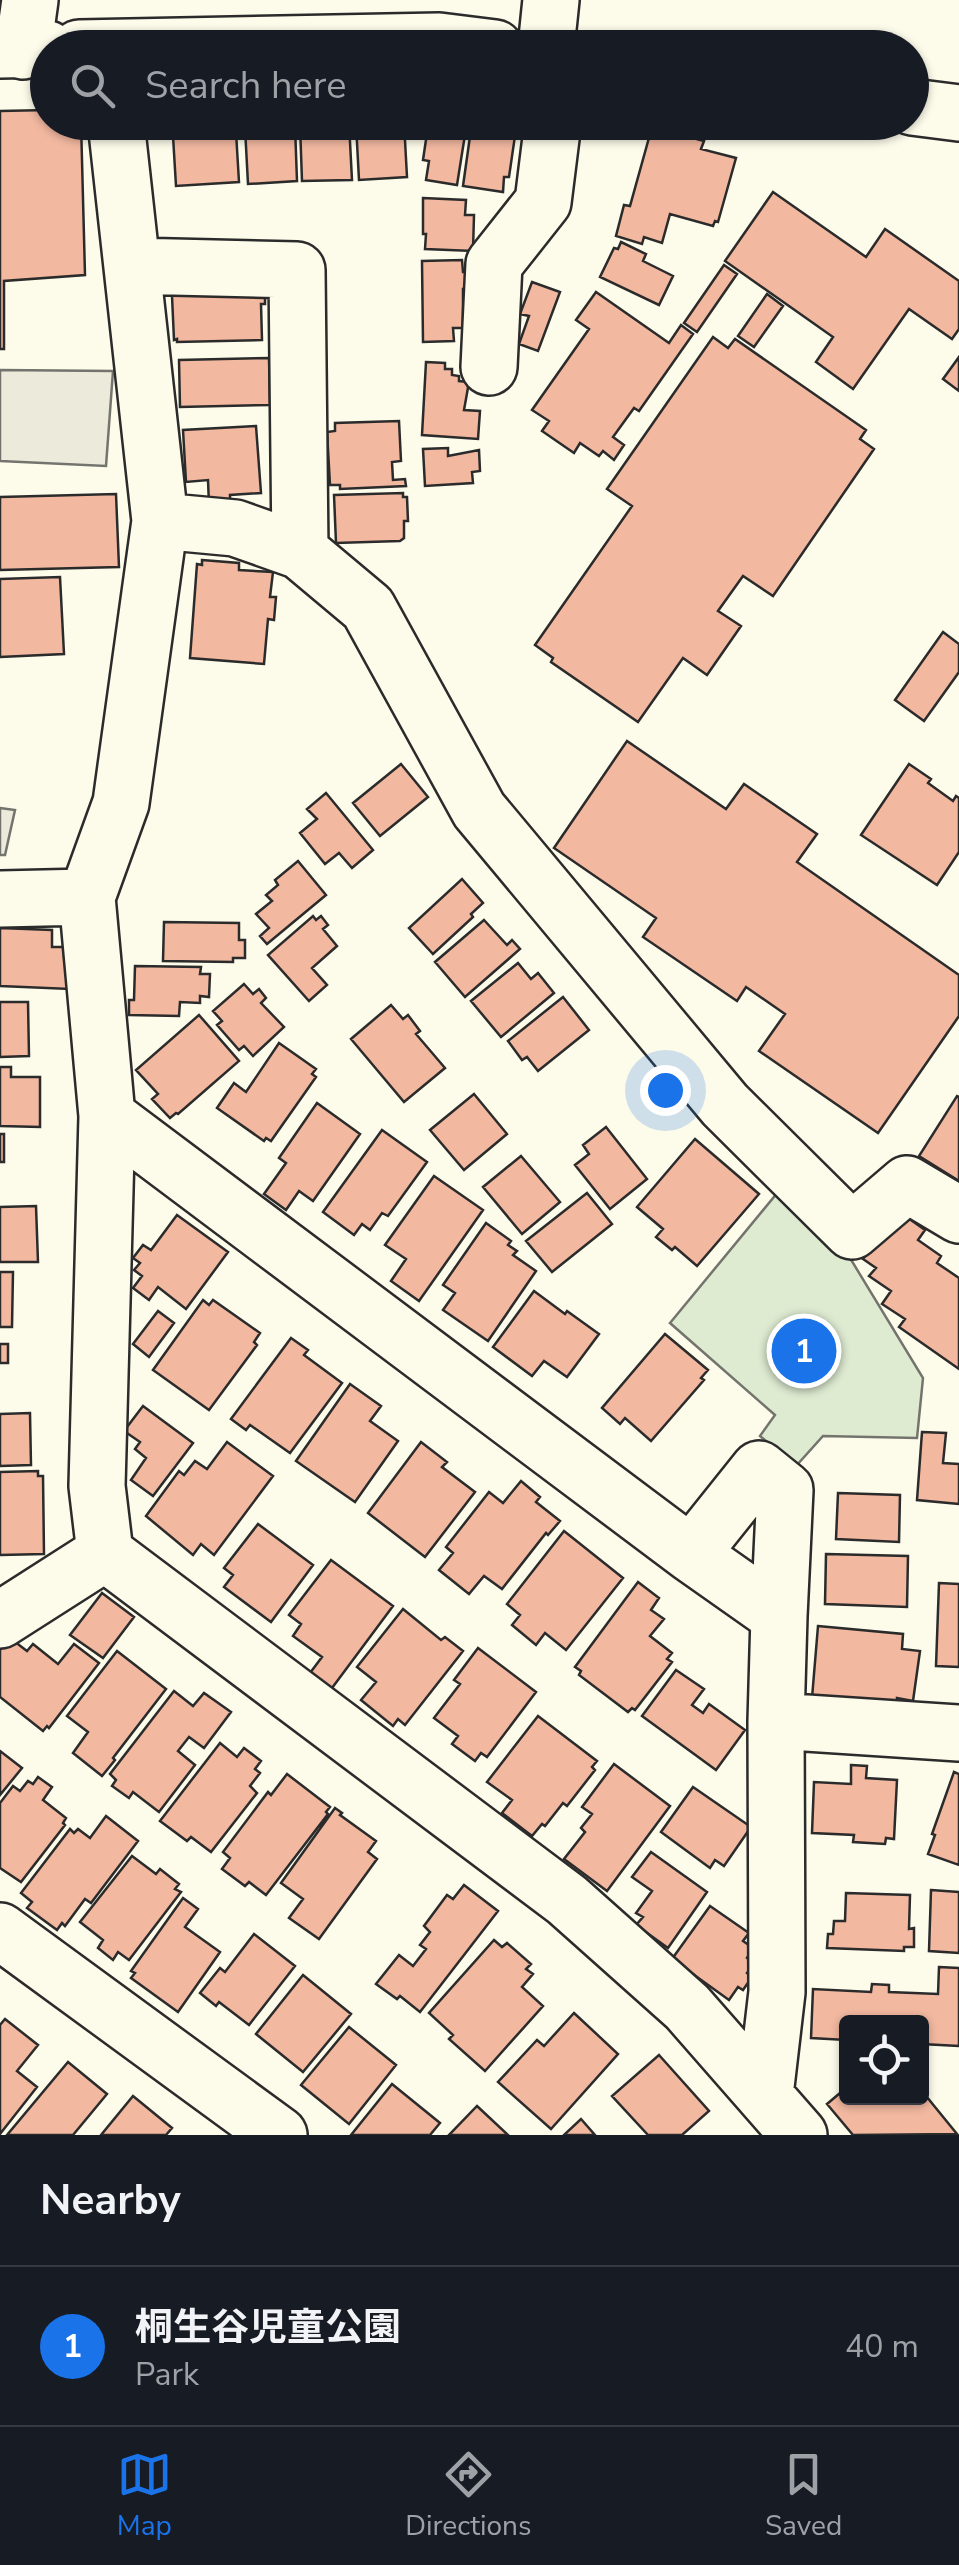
<!DOCTYPE html>
<html lang="en">
<head>
<meta charset="utf-8">
<style>
  :root { --surface:#171b24; --page:#20242c; --text:#f1f3f6; --muted:#9ea1a6; --line:#363941; --accent:#1a73e8 }
  body { margin:0; font-family:"Nunito Sans","Noto Sans JP",sans-serif; background:var(--page); color:var(--text) }
  .controls { position:absolute; right:30px; bottom:30px; display:grid; overflow:hidden; border-radius:10px; box-shadow:0 2px 8px #0004 }
  .controls button { width:90px; height:90px; display:grid; place-items:center; padding:0; border:0; border-bottom:2px solid var(--line); background:var(--surface); color:var(--text); font:50px sans-serif }
  .you { position:absolute; left:665px; top:1090px; width:35px; height:35px; margin:-25px; border:8px solid #fff; border-radius:50%; background:#1a73e8; box-shadow:0 0 0 15px #1a73e833 }
  .badge { display:grid; place-items:center; width:65px; height:65px; border-radius:50%; background:var(--accent); color:#fff; font-size:32px; font-weight:700 }
  .pin { position:absolute; translate:-50% -50%; border:5px solid #fff; box-shadow:0 2px 10px #0006 }
  .list { margin:0; padding:0; list-style:none }
  h2 { display:flex; justify-content:space-between; align-items:center; height:130px; margin:0; padding:0 40px; font-size:42px }
  h2 small { font-size:32px; font-weight:400; color:var(--muted) }
  .list li { display:grid; grid-template-columns:65px 1fr auto; gap:30px; align-items:center; box-sizing:border-box; height:160px; padding:0 40px; border-top:2px solid var(--line) }
  .list b { display:block; font-size:38px; white-space:nowrap }
  .list p { margin:0; font-size:32px; white-space:nowrap; color:var(--muted) }
  .list em { font-size:32px; font-style:normal; color:var(--muted) }
  .icon { flex:none; width:55px; height:55px; fill:none; stroke:currentColor; stroke-width:2; stroke-linecap:round; stroke-linejoin:round }
  .map { position:relative; flex:none; width:959px; height:2135px; overflow:hidden }
  .search { position:absolute; background:var(--surface); box-shadow:0 2px 8px #0004; left:30px; right:30px; top:30px; height:110px; display:flex; align-items:center; gap:25px; box-sizing:border-box; padding:0 35px; border-radius:55px; color:var(--muted); font-size:38px }
  .sheet { height:290px; background:var(--surface) }
  nav { display:flex; justify-content:space-around; align-items:center; box-sizing:border-box; height:140px; border-top:2px solid var(--line); background:var(--surface); font-size:28px; color:var(--muted) }
  nav a { display:grid; justify-items:center; gap:5px }
  nav .on { color:var(--accent) }
  .map>svg:first-child { display:block }
  .green { fill:#deebd1; stroke:#74746e; stroke-width:2.5 }
  .parking { fill:#eceadb; stroke:#74746e; stroke-width:2.5 }
  .building { fill:#f2b8a0; stroke:#2b2b2b; stroke-width:2.5 }
  .lines { fill:none; stroke-linecap:round; stroke-linejoin:round }
  .minor-casing { stroke:#2b2b2b; stroke-width:60 }
  .major-casing { stroke:#2b2b2b; stroke-width:60 }
  .minor { stroke:#fdfbea; stroke-width:55 }
  .major { stroke:#fdfbea; stroke-width:55 }
</style>
</head>
<body>
<div class="map">
<svg width="959" height="2135" viewBox="0 0 959 2135">
  <rect width="100%" height="100%" fill="#fdfbea"/>
  <!-- green -->
  <path class="green" d="M 783,1186 L 863,1242 L 850,1258 L 923,1378 L 917,1438 L 823,1436 L 796,1466 L 760,1436 L 775,1415 L 670,1323 Z"/>
  <!-- parking -->
  <path class="parking" d="M 0,370 L 113,371 L 106,466 L 0,461 Z
    M 0,808 L 15,810 L 5,855 L 0,855 Z"/>
  <!-- building -->
  <path class="building" d="M 48,110 L 48,122 L 81,122 L 85,275 L 4,281 L 4,349 L 0,349 L 0,111 Z
    M 175,122 L 237,122 L 238,129 L 175,132 Z
    M 404,122 L 407,177 L 359,180 L 356,124 Z
    M 442,122 L 467,122 L 457,185 L 426,180 L 429,161 L 423,160 L 428,126 L 441,127 Z
    M 472,122 L 517,122 L 509,177 L 504,177 L 503,192 L 463,186 Z
    M 349,123 L 352,180 L 302,181 L 300,125 Z
    M 295,126 L 297,181 L 248,184 L 245,128 Z
    M 652,127 L 704,141 L 701,149 L 736,158 L 718,222 L 715,221 L 713,226 L 670,214 L 662,243 L 644,237 L 642,244 L 616,236 L 624,205 L 630,206 Z
    M 236,132 L 239,182 L 176,186 L 173,136 Z
    M 773,192 L 866,257 L 885,229 L 959,281 L 959,329 L 952,339 L 909,309 L 853,389 L 816,362 L 833,337 L 725,261 Z
    M 423,198 L 466,200 L 465,215 L 474,215 L 473,251 L 425,249 L 426,234 L 423,234 Z
    M 621,242 L 646,254 L 643,261 L 673,276 L 659,305 L 600,277 L 614,248 L 618,249 Z
    M 462,260 L 463,272 L 468,272 L 468,289 L 463,289 L 463,328 L 453,328 L 454,341 L 423,342 L 422,261 Z
    M 724,265 L 737,274 L 697,332 L 684,323 Z
    M 532,282 L 560,292 L 538,351 L 519,344 L 529,316 L 520,314 Z
    M 178,287 L 265,292 L 265,304 L 261,304 L 262,340 L 177,342 L 177,339 L 174,340 L 172,296 L 178,295 Z
    M 596,292 L 669,343 L 681,325 L 693,334 L 639,411 L 634,408 L 613,437 L 624,445 L 614,460 L 603,451 L 599,456 L 580,443 L 574,453 L 542,431 L 549,421 L 532,410 L 589,329 L 576,320 Z
    M 767,294 L 783,306 L 754,347 L 738,336 Z
    M 713,337 L 728,348 L 735,339 L 866,430 L 860,439 L 874,449 L 773,596 L 743,576 L 718,611 L 741,626 L 707,675 L 683,658 L 638,722 L 551,662 L 553,658 L 535,645 L 632,506 L 607,489 Z
    M 959,357 L 959,391 L 943,379 Z
    M 269,358 L 270,405 L 180,407 L 179,360 Z
    M 426,362 L 445,363 L 445,369 L 452,369 L 452,375 L 459,376 L 459,381 L 469,382 L 464,410 L 480,411 L 478,439 L 422,435 Z
    M 399,421 L 401,461 L 392,462 L 393,480 L 405,479 L 406,486 L 340,489 L 340,485 L 330,485 L 327,432 L 335,431 L 335,423 Z
    M 256,426 L 261,493 L 230,495 L 230,503 L 209,505 L 208,480 L 186,482 L 183,430 Z
    M 448,448 L 448,456 L 479,450 L 480,471 L 472,472 L 473,483 L 425,486 L 423,449 Z
    M 403,493 L 403,497 L 407,497 L 408,521 L 404,521 L 404,538 L 400,541 L 336,543 L 334,495 Z
    M 116,494 L 119,567 L 0,570 L 0,497 Z
    M 202,560 L 239,563 L 239,570 L 273,572 L 270,597 L 276,597 L 274,620 L 268,619 L 264,664 L 190,658 L 197,564 L 202,565 Z
    M 60,577 L 64,654 L 0,657 L 0,579 Z
    M 943,632 L 959,644 L 959,672 L 924,721 L 895,700 Z
    M 627,741 L 726,809 L 744,784 L 817,834 L 797,862 L 959,975 L 959,1016 L 878,1133 L 759,1051 L 785,1014 L 746,987 L 737,1001 L 643,937 L 656,918 L 554,848 Z
    M 401,764 L 428,797 L 380,836 L 353,803 Z
    M 909,764 L 931,779 L 928,783 L 953,801 L 956,796 L 959,798 L 959,852 L 937,885 L 861,835 Z
    M 326,793 L 373,850 L 352,868 L 339,853 L 325,864 L 300,833 L 317,819 L 307,809 Z
    M 298,861 L 326,895 L 267,944 L 260,936 L 269,928 L 256,914 L 272,901 L 266,895 L 278,885 L 275,880 Z
    M 462,879 L 483,903 L 471,914 L 473,917 L 433,954 L 409,928 Z
    M 313,916 L 316,920 L 321,916 L 328,925 L 323,929 L 337,946 L 312,968 L 327,985 L 309,1001 L 268,955 Z
    M 484,920 L 507,945 L 512,940 L 520,949 L 465,997 L 435,962 Z
    M 164,922 L 239,923 L 239,940 L 245,940 L 245,958 L 233,958 L 233,962 L 163,961 Z
    M 0,928 L 52,930 L 52,947 L 64,947 L 64,957 L 71,957 L 70,989 L 0,986 Z
    M 518,963 L 531,979 L 538,973 L 554,993 L 501,1037 L 471,1001 Z
    M 135,966 L 201,967 L 200,974 L 210,974 L 209,997 L 200,996 L 200,1003 L 180,1002 L 179,1016 L 129,1015 L 129,1000 L 134,1000 Z
    M 244,984 L 253,994 L 259,989 L 266,998 L 261,1003 L 284,1027 L 253,1056 L 244,1046 L 239,1050 L 217,1025 L 222,1021 L 213,1011 Z
    M 563,997 L 589,1030 L 538,1071 L 527,1057 L 522,1060 L 508,1041 Z
    M 0,1002 L 28,1002 L 29,1056 L 0,1057 Z
    M 391,1005 L 403,1019 L 408,1015 L 420,1031 L 416,1034 L 445,1068 L 404,1102 L 351,1039 Z
    M 199,1015 L 239,1061 L 178,1114 L 176,1113 L 170,1118 L 152,1099 L 158,1094 L 136,1070 Z
    M 279,1043 L 316,1069 L 312,1074 L 316,1077 L 271,1141 L 266,1138 L 264,1141 L 217,1108 L 234,1083 L 246,1092 Z
    M 0,1067 L 11,1067 L 11,1077 L 40,1077 L 40,1127 L 0,1126 Z
    M 474,1094 L 507,1134 L 464,1170 L 430,1130 Z
    M 957,1096 L 959,1097 L 959,1181 L 919,1156 Z
    M 317,1103 L 360,1134 L 313,1201 L 299,1191 L 286,1210 L 264,1194 L 286,1163 L 279,1158 Z
    M 606,1127 L 647,1179 L 610,1209 L 575,1165 L 589,1154 L 583,1145 Z
    M 382,1130 L 427,1162 L 388,1216 L 382,1213 L 370,1230 L 362,1224 L 354,1235 L 323,1212 Z
    M 0,1134 L 4,1134 L 4,1162 L 0,1162 Z
    M 695,1139 L 759,1194 L 697,1266 L 675,1247 L 672,1250 L 656,1237 L 663,1229 L 637,1207 Z
    M 521,1156 L 560,1202 L 522,1234 L 483,1187 Z
    M 434,1176 L 483,1210 L 419,1301 L 391,1281 L 406,1259 L 385,1245 Z
    M 587,1193 L 612,1224 L 552,1272 L 526,1241 Z
    M 901,1205 L 908,1218 L 925,1230 L 918,1240 L 941,1256 L 937,1263 L 959,1278 L 959,1369 L 899,1327 L 905,1319 L 882,1304 L 891,1291 L 869,1276 L 876,1268 L 863,1259 Z
    M 36,1206 L 38,1262 L 0,1262 L 0,1207 Z
    M 177,1215 L 228,1252 L 186,1309 L 158,1287 L 149,1300 L 133,1288 L 142,1276 L 134,1270 L 140,1263 L 133,1258 L 143,1245 L 151,1250 Z
    M 486,1223 L 511,1241 L 508,1245 L 517,1251 L 513,1255 L 536,1271 L 488,1341 L 443,1310 L 455,1293 L 443,1285 Z
    M 0,1272 L 13,1272 L 12,1327 L 0,1327 Z
    M 534,1291 L 565,1314 L 567,1311 L 599,1334 L 567,1377 L 544,1361 L 532,1376 L 493,1347 Z
    M 203,1300 L 209,1305 L 213,1300 L 260,1333 L 254,1342 L 257,1345 L 209,1410 L 153,1370 Z
    M 158,1311 L 174,1323 L 149,1357 L 133,1344 Z
    M 665,1334 L 708,1370 L 701,1378 L 704,1380 L 651,1441 L 625,1418 L 620,1424 L 602,1408 Z
    M 291,1338 L 308,1350 L 304,1355 L 342,1383 L 290,1453 L 250,1425 L 246,1430 L 231,1419 Z
    M 0,1344 L 8,1344 L 8,1363 L 0,1363 Z
    M 350,1384 L 381,1406 L 370,1421 L 398,1441 L 355,1502 L 296,1461 Z
    M 143,1406 L 193,1443 L 153,1496 L 131,1480 L 146,1458 L 135,1449 L 140,1442 L 124,1431 Z
    M 30,1413 L 31,1465 L 0,1466 L 0,1414 Z
    M 922,1432 L 946,1433 L 943,1463 L 959,1464 L 959,1504 L 917,1500 Z
    M 227,1442 L 273,1476 L 214,1555 L 201,1544 L 193,1555 L 146,1516 L 179,1471 L 184,1475 L 195,1461 L 207,1469 Z
    M 421,1442 L 447,1462 L 442,1467 L 475,1492 L 425,1557 L 368,1513 Z
    M 38,1471 L 38,1476 L 43,1476 L 44,1554 L 0,1555 L 0,1472 Z
    M 521,1481 L 540,1497 L 536,1502 L 560,1521 L 548,1535 L 546,1533 L 502,1589 L 484,1576 L 469,1594 L 439,1570 L 453,1553 L 446,1547 L 489,1492 L 503,1503 Z
    M 838,1493 L 900,1495 L 899,1542 L 836,1539 Z
    M 258,1524 L 313,1565 L 271,1622 L 224,1587 L 233,1575 L 224,1568 Z
    M 564,1531 L 623,1578 L 566,1650 L 545,1633 L 536,1645 L 512,1625 L 520,1615 L 507,1604 Z
    M 826,1554 L 908,1556 L 907,1607 L 825,1604 Z
    M 331,1560 L 393,1606 L 332,1688 L 310,1673 L 322,1657 L 293,1636 L 301,1624 L 289,1615 Z
    M 638,1582 L 659,1598 L 651,1610 L 664,1619 L 650,1636 L 672,1653 L 667,1659 L 672,1662 L 635,1710 L 632,1708 L 628,1712 L 579,1675 L 581,1671 L 575,1667 Z
    M 939,1583 L 959,1584 L 959,1667 L 936,1666 Z
    M 102,1593 L 134,1617 L 103,1658 L 70,1635 Z
    M 403,1609 L 441,1640 L 445,1637 L 463,1651 L 405,1725 L 398,1719 L 393,1726 L 361,1700 L 376,1682 L 357,1667 Z
    M 818,1626 L 903,1634 L 902,1649 L 920,1651 L 913,1701 L 897,1698 L 897,1705 L 812,1698 Z
    M 10,1638 L 27,1651 L 33,1644 L 58,1664 L 74,1644 L 99,1663 L 49,1728 L 47,1726 L 43,1731 L 0,1697 L 0,1650 Z
    M 478,1648 L 536,1692 L 487,1757 L 481,1753 L 475,1761 L 452,1744 L 458,1736 L 434,1718 L 460,1684 L 454,1680 Z
    M 117,1651 L 166,1689 L 113,1758 L 115,1760 L 102,1776 L 73,1753 L 88,1732 L 67,1716 Z
    M 676,1670 L 704,1689 L 692,1705 L 703,1713 L 709,1704 L 745,1730 L 716,1770 L 642,1716 Z
    M 174,1691 L 193,1706 L 204,1693 L 231,1712 L 204,1748 L 189,1737 L 178,1751 L 195,1765 L 159,1812 L 133,1792 L 129,1798 L 112,1786 L 116,1780 L 110,1774 Z
    M 538,1716 L 597,1761 L 592,1767 L 595,1770 L 567,1806 L 563,1803 L 545,1826 L 542,1824 L 532,1836 L 502,1813 L 512,1800 L 487,1782 Z
    M 220,1743 L 237,1757 L 244,1748 L 261,1761 L 255,1769 L 260,1773 L 250,1786 L 257,1793 L 211,1852 L 191,1837 L 187,1841 L 160,1821 Z
    M 0,1751 L 22,1768 L 0,1795 Z
    M 614,1764 L 670,1806 L 607,1891 L 564,1859 L 585,1832 L 581,1828 L 592,1814 L 582,1807 Z
    M 851,1765 L 867,1766 L 866,1778 L 897,1780 L 894,1839 L 886,1838 L 885,1844 L 853,1842 L 854,1835 L 812,1833 L 814,1782 L 851,1784 Z
    M 954,1772 L 959,1774 L 959,1865 L 928,1854 L 935,1835 L 932,1834 Z
    M 287,1774 L 330,1807 L 326,1812 L 328,1814 L 266,1895 L 249,1882 L 245,1886 L 222,1869 L 230,1858 L 223,1852 L 268,1792 L 271,1795 Z
    M 38,1777 L 52,1787 L 43,1800 L 66,1818 L 63,1823 L 65,1825 L 21,1882 L 0,1868 L 0,1803 L 13,1786 L 20,1791 L 28,1781 L 33,1784 Z
    M 693,1787 L 751,1827 L 724,1866 L 715,1860 L 710,1868 L 661,1832 Z
    M 335,1808 L 342,1813 L 340,1815 L 376,1841 L 368,1852 L 377,1859 L 319,1939 L 289,1918 L 303,1899 L 281,1883 Z
    M 106,1816 L 138,1841 L 91,1903 L 85,1899 L 65,1926 L 62,1923 L 57,1930 L 27,1908 L 32,1902 L 21,1893 L 70,1829 L 74,1833 L 78,1829 L 90,1838 Z
    M 651,1852 L 707,1892 L 668,1948 L 636,1925 L 643,1917 L 636,1913 L 652,1891 L 632,1877 Z
    M 132,1856 L 156,1874 L 160,1869 L 179,1884 L 175,1889 L 181,1892 L 129,1960 L 118,1952 L 113,1960 L 98,1948 L 103,1940 L 80,1922 Z
    M 464,1885 L 498,1911 L 420,2012 L 400,1996 L 397,1999 L 376,1984 L 399,1955 L 413,1966 L 426,1949 L 420,1945 L 430,1932 L 424,1926 L 447,1895 L 453,1899 Z
    M 931,1890 L 959,1892 L 959,1953 L 929,1951 Z
    M 846,1893 L 910,1895 L 909,1929 L 914,1928 L 914,1947 L 904,1947 L 904,1951 L 827,1948 L 828,1934 L 833,1934 L 834,1921 L 845,1921 Z
    M 183,1898 L 198,1909 L 185,1927 L 220,1952 L 178,2012 L 131,1978 L 135,1973 L 131,1971 Z
    M 710,1906 L 749,1933 L 743,1941 L 753,1948 L 747,1958 L 754,1963 L 747,1973 L 752,1977 L 743,1990 L 738,1987 L 729,2000 L 672,1959 Z
    M 254,1934 L 295,1966 L 249,2025 L 219,2002 L 216,2006 L 200,1993 L 220,1968 L 225,1972 Z
    M 494,1940 L 502,1947 L 507,1943 L 531,1964 L 526,1969 L 533,1974 L 522,1987 L 543,2006 L 485,2071 L 449,2039 L 453,2035 L 429,2013 Z
    M 939,1967 L 959,1968 L 959,2046 L 922,2044 L 922,2022 L 846,2022 L 846,2040 L 811,2038 L 813,1989 L 871,1992 L 872,1984 L 889,1985 L 889,1992 L 938,1994 Z
    M 303,1975 L 351,2014 L 303,2072 L 256,2034 Z
    M 574,2013 L 618,2054 L 551,2129 L 498,2082 L 537,2040 L 544,2046 Z
    M 5,2019 L 38,2045 L 17,2071 L 37,2087 L 0,2134 L 0,2025 Z
    M 349,2027 L 396,2065 L 349,2124 L 301,2085 Z
    M 659,2055 L 709,2111 L 682,2135 L 648,2135 L 612,2096 Z
    M 68,2062 L 107,2094 L 73,2135 L 7,2135 Z
    M 392,2084 L 440,2123 L 430,2135 L 351,2135 Z
    M 846,2088 L 846,2098 L 922,2098 L 922,2091 L 957,2134 L 853,2135 L 827,2104 Z
    M 133,2096 L 172,2128 L 166,2135 L 101,2135 Z
    M 477,2106 L 508,2135 L 449,2135 Z
    M 581,2119 L 595,2135 L 564,2135 Z"/>
  <g class="lines">
    <!-- minor casing -->
    <g class="minor-casing">
      <path id="minor" d="M 546,48 L 551,0
        M 23,51 L 30,0
        M 132,266 L 297,270 L 300,551
        M 489,367 L 494,264 L 543,202 L 553,122
        M 160,521 L 235,528 L 300,551 L 368,608 L 479,810 L 725,1105 L 852,1231 L 907,1184 L 959,1215
        M 0,899 L 87,897
        M 107,1116 L 691,1554 L 779,1616 L 776,1721 L 777,1992 L 765,2095
        M 105,1553 L 567,1900 L 687,2007 L 799,2135
        M 691,1554 L 759,1469 L 785,1490 L 779,1616
        M 0,1620 L 105,1553 L 97,1486 L 107,1116 L 87,897 L 121,803 L 160,521 L 116,122
        M 776,1721 L 959,1733
        M 0,1931 L 279,2135"/>
    </g>
    <!-- major casing -->
    <g class="major-casing">
      <path id="major" d="M 79,48 L 439,41 L 495,48
        M 0,50 L 48,49
        M 912,107 L 959,113"/>
    </g>
    <!-- minor -->
    <use href="#minor" class="minor"/>
    <!-- major -->
    <use href="#major" class="major"/>
  </g>
</svg>
<div class="controls">
<button><svg class="icon" aria-label="locate" viewBox="0 0 24 24"><circle cx="12" cy="12" r="6"/><path d="M12 2v4M12 18v4M2 12h4M18 12h4"/></svg></button>
</div>
<div class="you"></div>
<div class="pin badge" style="left:804px;top:1351px">1</div>
<div class="search"><svg class="icon" aria-label="search" viewBox="0 0 24 24"><circle cx="10" cy="10" r="6"/><path d="M15 15l6 6"/></svg>Search here</div>
</div>
<section class="sheet">
<h2>Nearby<small></small></h2>
<ul class="list">
<li><span class="badge">1</span><div><b>桐生谷児童公園</b><p>Park</p></div><em>40 m</em></li>
</ul>
</section>
<nav>
<a class="on"><svg class="icon" aria-label="map" viewBox="0 0 24 24"><path d="M3 6l6-2 6 2 6-2v14l-6 2-6-2-6 2zM9 4v14M15 6v14"/></svg>Map</a>
<a><svg class="icon" aria-label="directions" viewBox="0 0 24 24"><path d="M12 3l9 9-9 9-9-9zM9 14v-3h6M13 9l2 2-2 2"/></svg>Directions</a>
<a><svg class="icon" aria-label="saved" viewBox="0 0 24 24"><path d="M7 4h10v16l-5-4-5 4z"/></svg>Saved</a>
</nav>
</body>
</html>
